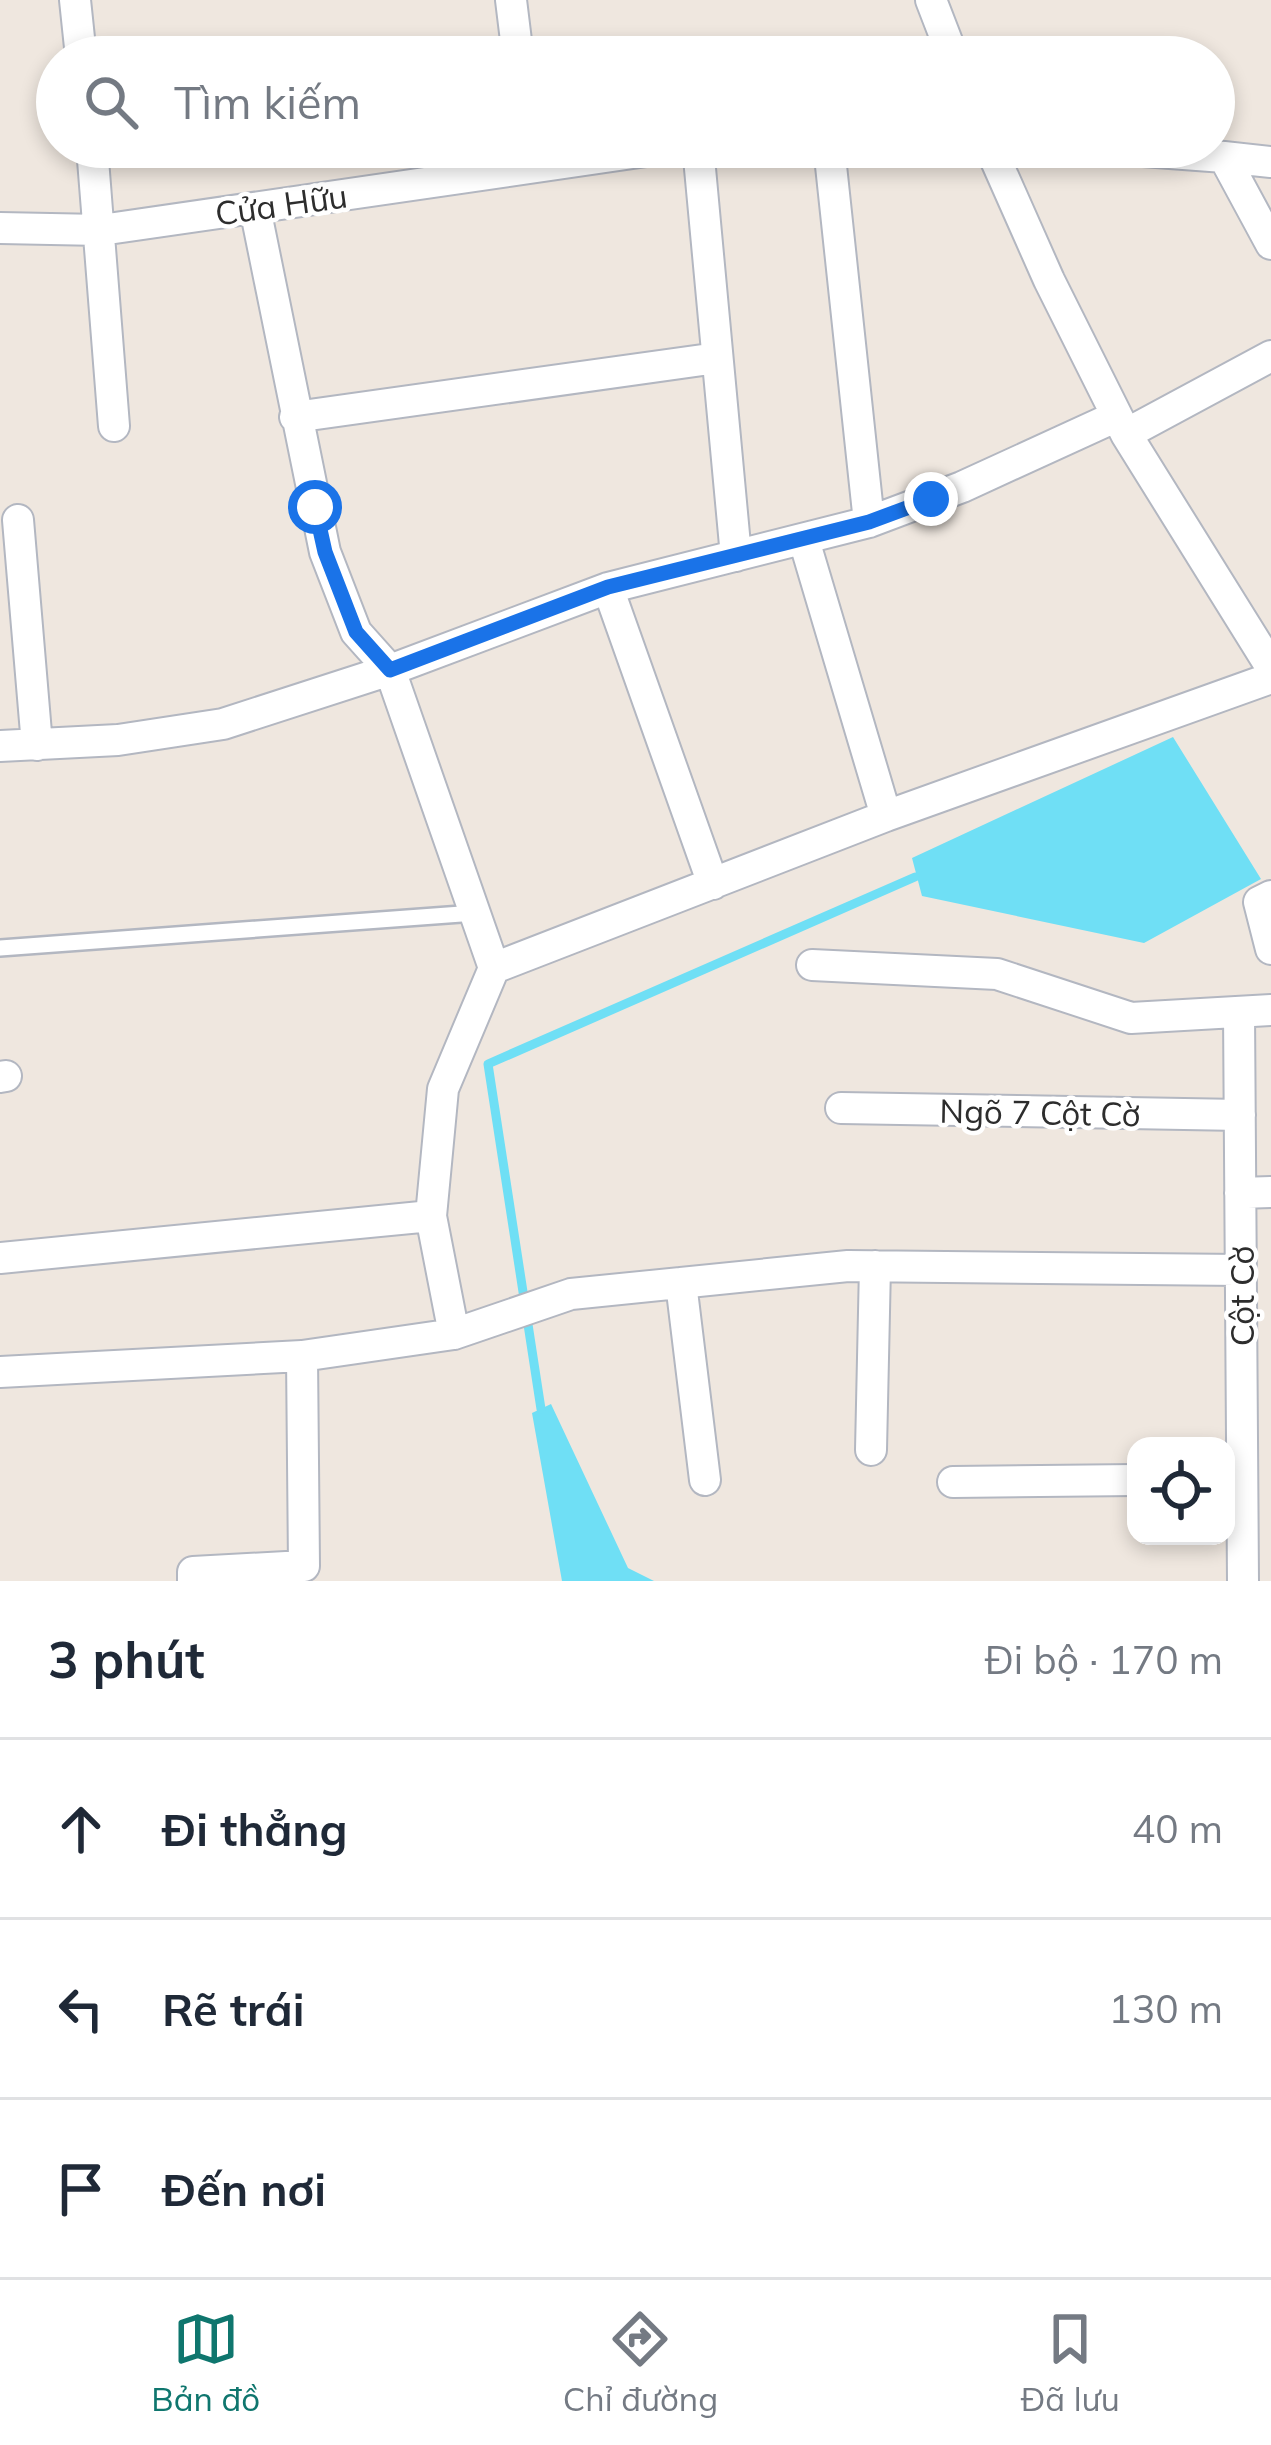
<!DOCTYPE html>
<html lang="vi">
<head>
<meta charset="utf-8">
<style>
  :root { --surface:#fff; --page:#f2f2f3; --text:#1f2937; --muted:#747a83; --line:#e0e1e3; --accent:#0f766e }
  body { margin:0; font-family:Mulish,sans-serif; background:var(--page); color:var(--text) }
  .controls { position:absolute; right:36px; bottom:36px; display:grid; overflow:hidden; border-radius:24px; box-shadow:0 6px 18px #0003 }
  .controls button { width:108px; height:108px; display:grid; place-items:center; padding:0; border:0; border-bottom:3px solid var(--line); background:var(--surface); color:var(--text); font:60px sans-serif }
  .stop { position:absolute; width:36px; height:36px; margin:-27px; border:9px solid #1a73e8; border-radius:50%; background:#fff }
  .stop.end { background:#1a73e8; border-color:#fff; box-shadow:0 3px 12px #0008 }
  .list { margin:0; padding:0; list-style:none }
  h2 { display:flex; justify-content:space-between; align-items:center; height:156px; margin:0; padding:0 48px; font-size:51px }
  h2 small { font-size:39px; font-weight:400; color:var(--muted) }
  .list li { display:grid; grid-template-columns:78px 1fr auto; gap:36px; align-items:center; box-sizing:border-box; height:180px; padding:0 48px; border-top:3px solid var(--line) }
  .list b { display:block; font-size:45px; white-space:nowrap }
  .list em { font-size:39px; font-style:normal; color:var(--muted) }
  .icon { flex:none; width:66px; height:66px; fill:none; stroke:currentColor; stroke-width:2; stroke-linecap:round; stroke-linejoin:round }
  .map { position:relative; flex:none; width:1271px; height:1581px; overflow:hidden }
  .search { position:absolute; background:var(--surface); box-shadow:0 6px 18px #0003; left:36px; right:36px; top:36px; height:132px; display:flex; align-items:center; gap:30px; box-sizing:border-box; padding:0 42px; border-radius:66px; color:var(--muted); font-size:45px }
  .sheet { height:696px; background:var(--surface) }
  nav { display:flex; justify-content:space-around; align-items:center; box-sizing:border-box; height:168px; border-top:3px solid var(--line); background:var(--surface); font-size:33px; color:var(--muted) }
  nav a { display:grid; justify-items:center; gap:6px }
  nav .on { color:var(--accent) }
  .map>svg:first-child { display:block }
  .water { fill:#6fdff5 }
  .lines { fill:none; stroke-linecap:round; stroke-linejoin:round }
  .stream { stroke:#6fdff5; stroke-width:9 }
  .service-casing { stroke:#b3b7c1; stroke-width:20 }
  .minor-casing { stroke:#b3b7c1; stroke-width:34 }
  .service { stroke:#fff; stroke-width:15 }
  .minor { stroke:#fff; stroke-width:30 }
  .route { stroke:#1a73e8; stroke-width:15 }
  .labels { text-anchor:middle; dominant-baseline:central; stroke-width:9; stroke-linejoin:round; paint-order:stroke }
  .street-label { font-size:33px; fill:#2d2d2d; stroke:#fff }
</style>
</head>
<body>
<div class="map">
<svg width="1271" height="1581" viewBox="0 0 1271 1581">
  <rect width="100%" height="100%" fill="#efe7df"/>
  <!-- water -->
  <path class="water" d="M 1173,737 L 1261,879 L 1144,943 L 922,896 L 912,858 Z
    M 551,1404 L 628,1568 L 654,1581 L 562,1581 L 532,1413 Z"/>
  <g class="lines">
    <!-- stream -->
    <path class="stream" d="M 541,1409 L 488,1064 L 915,877"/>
    <!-- service casing -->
    <g class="service-casing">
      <path id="service" d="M 0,948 L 475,913"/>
    </g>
    <!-- minor casing -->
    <g class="minor-casing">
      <path id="minor" d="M 75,0 L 81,57
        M 511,0 L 518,57
        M 931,0 L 953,57
        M 92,147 L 114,426
        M 698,147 L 736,556
        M 829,147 L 869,522
        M 990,147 L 1049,280 L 1126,434 L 1271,667
        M 1089,147 L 1224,157
        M 1271,162 L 1224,157 L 1271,244
        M 255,208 L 325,552 L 356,632 L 390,670 L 494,968 L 443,1089 L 431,1216
        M 0,228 L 101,230 L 674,147
        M 295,417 L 717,358
        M 1126,434 L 1271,356
        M 18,520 L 37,745
        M 804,540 L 886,816
        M 608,588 L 713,884
        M 0,746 L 118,740 L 223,724 L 390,670 L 608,588 L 869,522 L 962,487 L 1117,416
        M 1271,896 L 1259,902 L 1271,949
        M 812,965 L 997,974 L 1131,1018 L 1271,1010
        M 494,968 L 886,816 L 1271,678
        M 1239,1012 L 1243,1581
        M 0,1077 L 6,1076
        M 841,1108 L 1240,1115
        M 1240,1193 L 1271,1192
        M 0,1258 L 431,1216 L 454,1334
        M 681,1283 L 705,1480
        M 0,1372 L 302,1356 L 454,1334 L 571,1294 L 848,1266 L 1241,1270
        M 871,1450 L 875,1266
        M 953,1482 L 1136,1480
        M 193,1581 L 193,1572 L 304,1566 L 302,1356"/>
    </g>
    <!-- service -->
    <use href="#service" class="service"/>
    <!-- minor -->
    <use href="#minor" class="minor"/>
  </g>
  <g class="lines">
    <!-- route -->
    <path class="route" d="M 315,507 L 325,552 L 356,632 L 390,670 L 608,587 L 869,522 L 931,499"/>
  </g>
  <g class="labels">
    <!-- street labels -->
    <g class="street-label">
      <text transform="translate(281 204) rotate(-8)">Cửa Hữu</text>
      <text transform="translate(1040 1112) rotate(1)">Ngõ 7 Cột Cờ</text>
      <text transform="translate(1241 1296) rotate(-90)">Cột Cờ</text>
    </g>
  </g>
</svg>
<div class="controls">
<button><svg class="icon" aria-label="locate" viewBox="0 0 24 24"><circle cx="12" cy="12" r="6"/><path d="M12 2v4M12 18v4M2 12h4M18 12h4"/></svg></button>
</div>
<div class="stop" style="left:315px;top:507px"></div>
<div class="stop end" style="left:931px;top:499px"></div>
<div class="search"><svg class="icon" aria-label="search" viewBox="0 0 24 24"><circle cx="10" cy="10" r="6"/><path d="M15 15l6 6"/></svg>Tìm kiếm</div>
</div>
<section class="sheet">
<h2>3 phút<small>Đi bộ · 170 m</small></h2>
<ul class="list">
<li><svg class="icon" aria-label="ahead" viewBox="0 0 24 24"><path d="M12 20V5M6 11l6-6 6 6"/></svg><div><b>Đi thẳng</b></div><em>40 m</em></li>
<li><svg class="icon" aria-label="left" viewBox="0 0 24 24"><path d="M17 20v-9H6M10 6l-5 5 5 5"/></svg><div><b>Rẽ trái</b></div><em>130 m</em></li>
<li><svg class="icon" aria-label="arrive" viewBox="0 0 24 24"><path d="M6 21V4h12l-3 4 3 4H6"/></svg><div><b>Đến nơi</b></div></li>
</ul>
</section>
<nav>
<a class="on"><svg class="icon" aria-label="map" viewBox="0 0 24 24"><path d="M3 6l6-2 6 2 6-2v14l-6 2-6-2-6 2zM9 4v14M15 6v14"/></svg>Bản đồ</a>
<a><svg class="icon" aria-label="directions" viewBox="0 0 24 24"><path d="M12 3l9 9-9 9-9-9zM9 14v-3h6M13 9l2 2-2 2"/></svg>Chỉ đường</a>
<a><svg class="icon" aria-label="saved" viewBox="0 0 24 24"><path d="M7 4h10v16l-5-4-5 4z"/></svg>Đã lưu</a>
</nav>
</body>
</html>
